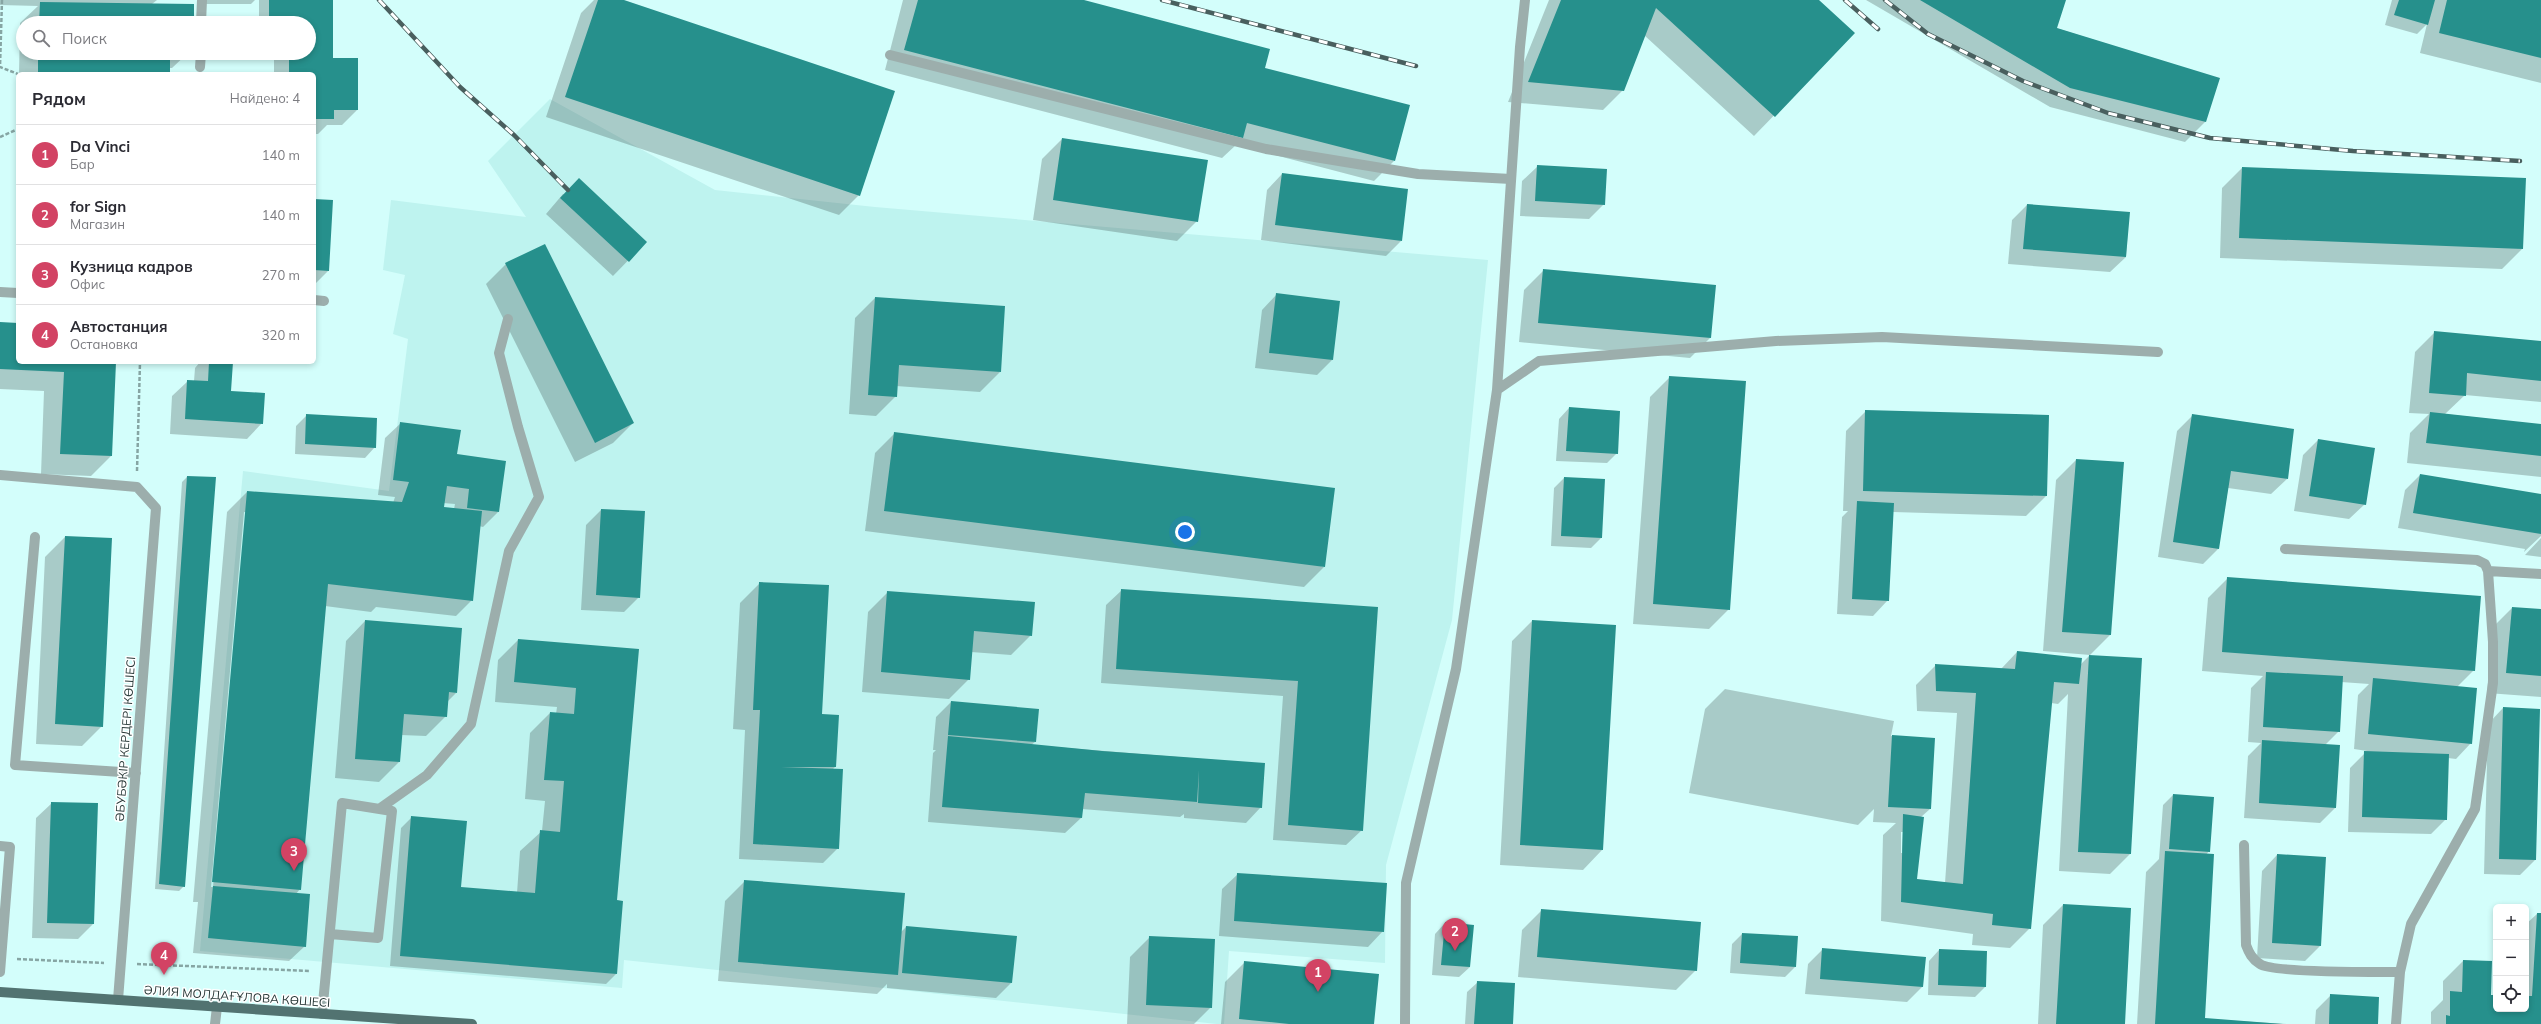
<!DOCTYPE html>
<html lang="ru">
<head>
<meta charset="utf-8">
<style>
  :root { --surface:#fff; --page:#f2f2f3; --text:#2b2b33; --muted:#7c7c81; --line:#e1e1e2; --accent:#d24364 }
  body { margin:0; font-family:Mulish,sans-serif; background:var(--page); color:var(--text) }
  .controls { position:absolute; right:12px; bottom:12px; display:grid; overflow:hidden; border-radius:6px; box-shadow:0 2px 6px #0003 }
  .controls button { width:36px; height:36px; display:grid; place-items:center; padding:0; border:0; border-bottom:1px solid var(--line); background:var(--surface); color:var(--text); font:20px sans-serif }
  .you { position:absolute; left:1185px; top:532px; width:14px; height:14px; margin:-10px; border:3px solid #fff; border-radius:50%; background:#1a73e8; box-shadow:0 0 0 6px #1a73e833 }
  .badge { display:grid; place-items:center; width:26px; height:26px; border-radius:50%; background:var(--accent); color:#fff; font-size:13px; font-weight:700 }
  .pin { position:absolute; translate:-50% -33px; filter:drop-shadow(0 1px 2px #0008) }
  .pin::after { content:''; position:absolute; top:21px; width:14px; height:12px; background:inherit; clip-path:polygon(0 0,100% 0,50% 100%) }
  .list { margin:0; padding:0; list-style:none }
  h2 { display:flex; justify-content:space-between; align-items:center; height:52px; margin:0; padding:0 16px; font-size:17px }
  h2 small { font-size:13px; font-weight:400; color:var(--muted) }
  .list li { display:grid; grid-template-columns:26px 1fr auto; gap:12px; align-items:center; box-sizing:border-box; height:60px; padding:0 16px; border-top:1px solid var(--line) }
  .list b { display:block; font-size:15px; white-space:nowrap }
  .list p { margin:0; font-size:13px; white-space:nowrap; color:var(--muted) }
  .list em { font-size:13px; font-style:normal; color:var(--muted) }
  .icon { flex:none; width:22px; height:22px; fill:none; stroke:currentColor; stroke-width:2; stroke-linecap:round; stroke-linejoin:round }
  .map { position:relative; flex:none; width:2541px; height:1024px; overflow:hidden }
  .search { position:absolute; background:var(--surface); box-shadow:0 2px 6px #0003; left:16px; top:16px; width:300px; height:44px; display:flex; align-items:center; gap:10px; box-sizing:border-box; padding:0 14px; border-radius:22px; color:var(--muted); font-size:15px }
  .panel { position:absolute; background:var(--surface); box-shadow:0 2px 6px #0003; left:16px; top:72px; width:300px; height:292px; border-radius:6px }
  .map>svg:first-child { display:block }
  .built { fill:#bef3ef }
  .shadow { fill:#0003; fill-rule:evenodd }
  .building { fill:#26908c }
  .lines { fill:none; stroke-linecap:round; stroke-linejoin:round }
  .path { stroke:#86a5a3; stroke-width:2.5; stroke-dasharray:4 2; stroke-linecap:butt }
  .minor { stroke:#9caeac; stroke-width:10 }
  .major { stroke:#527371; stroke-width:10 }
  .rail-casing { stroke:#495f5e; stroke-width:4.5 }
  .rail { stroke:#fff; stroke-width:3; stroke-dasharray:9; stroke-linecap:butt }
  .labels { text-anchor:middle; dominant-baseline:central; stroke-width:3; stroke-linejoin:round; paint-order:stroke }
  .street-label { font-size:12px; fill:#293a39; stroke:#fff }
</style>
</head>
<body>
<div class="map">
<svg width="2541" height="1024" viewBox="0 0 2541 1024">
  <rect width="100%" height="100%" fill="#d3fefb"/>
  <!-- built -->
  <path class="built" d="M 550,99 L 715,190 L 875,207 L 1488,260 L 1452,620 L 1386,865 L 1385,963 L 1229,951 L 1224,1024 L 1217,1024 L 624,960 L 622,988 L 200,951 L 243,471 L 389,491 L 408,339 L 393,334 L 405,275 L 383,270 L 391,200 L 526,217 L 488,161 Z"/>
  <!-- shadow -->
  <path class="shadow" d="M 0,0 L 157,0 L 152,4 L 193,23 L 23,23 L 23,53 L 188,53 L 172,68 L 169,68 L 169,74 L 19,74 L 20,23 L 38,6 L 0,5 Z
    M 201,0 L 255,0 L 251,4 L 201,4 Z
    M 259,0 L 332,0 L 332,59 L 357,110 L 342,125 L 327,125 L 318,134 L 314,134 L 314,74 L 274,74 L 274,53 L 309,53 L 309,23 L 259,23 Z
    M 594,0 L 621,0 L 859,195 L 839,215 L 546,117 L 581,13 Z
    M 903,0 L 1080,0 L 1264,68 L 1394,161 L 1374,181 L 1236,145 L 1222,158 L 885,70 Z
    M 1549,0 L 1817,0 L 1854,33 L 1754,136 L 1644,35 L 1623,90 L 1603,110 L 1508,102 Z
    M 1866,0 L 2064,0 L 2056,28 L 2218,79 L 2205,122 L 2185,142 L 2050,107 Z
    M 2392,0 L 2541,0 L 2541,83 L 2420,53 L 2427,24 L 2417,34 L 2385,25 Z
    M 18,126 L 18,156 L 17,156 Z
    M 1062,139 L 1197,221 L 1177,241 L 1033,220 L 1042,159 Z
    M 1538,166 L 1604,204 L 1589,219 L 1520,216 L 1522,181 Z
    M 2242,168 L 2522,249 L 2502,269 L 2220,258 L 2222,188 Z
    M 1282,174 L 1401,241 L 1386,256 L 1261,240 L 1267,190 Z
    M 563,194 L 646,242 L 613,276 L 546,214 Z
    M 314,200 L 328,271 L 314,285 Z
    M 2027,205 L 2129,213 L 2126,257 L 2110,272 L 2008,264 L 2012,220 Z
    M 506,264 L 633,423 L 613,443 L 575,462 L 486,284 Z
    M 1544,270 L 1715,286 L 1710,338 L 1690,358 L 1519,342 L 1524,290 Z
    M 1277,294 L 1332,360 L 1317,375 L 1255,368 L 1262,310 Z
    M 875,298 L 1000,372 L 980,392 L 896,386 L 896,396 L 876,416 L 849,414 L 855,318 Z
    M 0,323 L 18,324 L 18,362 L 115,362 L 111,456 L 91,476 L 41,474 L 44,391 L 0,389 Z
    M 2435,332 L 2541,342 L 2541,402 L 2465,395 L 2445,414 L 2541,425 L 2541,477 L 2407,463 L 2410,433 L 2429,414 L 2409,413 L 2415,352 Z
    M 200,362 L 232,362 L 230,392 L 262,423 L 247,439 L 170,434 L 172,396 L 188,381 L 194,381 L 195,368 Z
    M 1670,377 L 1729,609 L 1709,629 L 1633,624 L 1650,397 Z
    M 1569,408 L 1619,411 L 1617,453 L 1607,463 L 1556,461 L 1559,419 Z
    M 1866,411 L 2046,496 L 2026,516 L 1893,512 L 1888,600 L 1873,616 L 1837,614 L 1842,517 L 1848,511 L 1843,511 L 1846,431 Z
    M 307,415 L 375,447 L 365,458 L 295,454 L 296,426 Z
    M 2192,416 L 2287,479 L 2271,494 L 2228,488 L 2218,549 L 2203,564 L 2158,557 L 2177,431 Z
    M 401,423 L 456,455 L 498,512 L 483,527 L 479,526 L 472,600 L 456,616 L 376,607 L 371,612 L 325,606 L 300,889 L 296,894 L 305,946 L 289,961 L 193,953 L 198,902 L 193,902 L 227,512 L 247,492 L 393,503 L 395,497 L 378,495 L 385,438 ZM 443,503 L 455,504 L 454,509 L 443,508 ZM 244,512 L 246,512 L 213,887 L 211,887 Z
    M 895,433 L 1324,567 L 1304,587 L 865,531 L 875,453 Z
    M 2318,440 L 2365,504 L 2349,519 L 2294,511 L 2303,455 Z
    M 2076,460 L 2110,635 L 2090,655 L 2043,651 L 2056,480 Z
    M 2420,475 L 2541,495 L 2541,536 L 2524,552 L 2525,549 L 2398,528 L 2405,490 Z
    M 187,477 L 184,886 L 179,891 L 155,889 L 182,482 Z
    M 1564,478 L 1601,538 L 1591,548 L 1551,546 L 1554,488 Z
    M 601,510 L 639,597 L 624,612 L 581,610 L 586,525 Z
    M 65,537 L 102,726 L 82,746 L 36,744 L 45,557 Z
    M 2541,538 L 2541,557 L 2525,555 Z
    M 2228,578 L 2474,670 L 2457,687 L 2471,743 L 2456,759 L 2448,758 L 2446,819 L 2431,834 L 2348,832 L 2350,768 L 2367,751 L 2354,749 L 2358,695 L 2369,684 L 2341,682 L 2339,731 L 2325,745 L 2335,808 L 2320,823 L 2244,818 L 2248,756 L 2261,743 L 2248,742 L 2251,688 L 2263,676 L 2202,671 L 2208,598 Z
    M 760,583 L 821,713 L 835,767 L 832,770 L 838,848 L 823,863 L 739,859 L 745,730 L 733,729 L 740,603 Z
    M 1122,590 L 1377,608 L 1362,830 L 1346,845 L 1273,840 L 1283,696 L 1101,683 L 1106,605 Z
    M 888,592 L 1031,635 L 1011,655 L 971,652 L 969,679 L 949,699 L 862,692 L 868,612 Z
    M 2512,608 L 2541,610 L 2541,697 L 2487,693 L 2492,628 Z
    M 365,621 L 456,693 L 447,702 L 446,716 L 426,736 L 401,735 L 399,762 L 379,782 L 335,778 L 346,641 Z
    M 1532,621 L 1602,850 L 1583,870 L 1500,865 L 1512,641 Z
    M 518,640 L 638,650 L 616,901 L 622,902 L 616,974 L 606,984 L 390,966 L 401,828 L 412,817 L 460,888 L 517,893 L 520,851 L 542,831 L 545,801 L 525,799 L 530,733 L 550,713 L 556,714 L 557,707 L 495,702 L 498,660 Z
    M 2017,652 L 2080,665 L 2089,656 L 2141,659 L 2130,854 L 2110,874 L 2059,871 L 2068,694 L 2058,704 L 2051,703 L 2030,928 L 2010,948 L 1972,945 L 1973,934 L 1881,921 L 1883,835 L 1896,823 L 1873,822 L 1874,809 L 1858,825 L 1689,793 L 1705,709 L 1725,689 L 1894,721 L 1891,736 L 1934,739 L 1930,809 L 1921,817 L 1916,880 L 1945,883 L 1957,713 L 1917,711 L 1916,685 L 1936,665 L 2001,669 ZM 1901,832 L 1903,832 L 1902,853 L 1901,853 Z
    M 951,702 L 1035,742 L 1031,745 L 1264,764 L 1261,807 L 1246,823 L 1184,818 L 1184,814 L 1180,817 L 1082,809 L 1081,818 L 1065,833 L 928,822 L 933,753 L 936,750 L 933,750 L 936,717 Z
    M 2503,708 L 2535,860 L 2520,875 L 2484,874 L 2488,724 Z
    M 2173,795 L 2209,851 L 2206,855 L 2204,1019 L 2287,1024 L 2137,1024 L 2146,872 L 2159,859 L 2163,805 Z
    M 52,803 L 93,924 L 78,939 L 32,938 L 36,818 Z
    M 2277,855 L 2320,946 L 2305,961 L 2257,958 L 2262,871 Z
    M 1238,874 L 1383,931 L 1368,947 L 1219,936 L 1222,889 Z
    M 745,881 L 900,933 L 906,927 L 1016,937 L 1011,983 L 996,998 L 887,988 L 887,984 L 877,994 L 718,981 L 725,901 Z
    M 2063,905 L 2124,1024 L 2038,1024 L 2043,925 Z
    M 1542,910 L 1696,970 L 1676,990 L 1518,977 L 1522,930 Z
    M 2537,914 L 2541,914 L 2541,1024 L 2431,1024 L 2431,1012 L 2443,1000 L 2443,981 L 2463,961 L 2490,996 L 2496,996 L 2496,1009 L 2526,1009 L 2526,924 Z
    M 1445,923 L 1470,967 L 1459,977 L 1432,975 L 1435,934 Z
    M 1742,934 L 1795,967 L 1785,977 L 1730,973 L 1732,944 Z
    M 1150,937 L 1211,1007 L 1194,1024 L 1127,1024 L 1130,957 Z
    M 1823,949 L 1925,958 L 1922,987 L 1907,1002 L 1805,994 L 1808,964 Z
    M 1939,950 L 1985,987 L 1975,997 L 1928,995 L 1929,961 Z
    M 1245,962 L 1373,1024 L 1221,1024 L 1225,982 Z
    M 1478,982 L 1512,1024 L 1465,1024 L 1467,992 Z
    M 2331,995 L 2377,1024 L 2315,1024 L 2316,1010 Z"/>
  <!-- building -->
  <path class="building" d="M 269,0 L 333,0 L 333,58 L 358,58 L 358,110 L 334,110 L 334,119 L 314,119 L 314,74 L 289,74 L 289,53 L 309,53 L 309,23 L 269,23 Z
    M 598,0 L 624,0 L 895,91 L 860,196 L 565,97 Z
    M 918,0 L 1084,0 L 1270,49 L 1265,68 L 1410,105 L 1395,161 L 1247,123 L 1243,138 L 904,50 Z
    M 1561,0 L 1819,0 L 1855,33 L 1775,117 L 1656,8 L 1624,91 L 1528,82 Z
    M 1920,0 L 2066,0 L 2057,28 L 2220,78 L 2206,122 L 2070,88 Z
    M 2399,0 L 2435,0 L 2428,25 L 2394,15 Z
    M 2447,0 L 2541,0 L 2541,58 L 2439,33 Z
    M 40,2 L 194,4 L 194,23 L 39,23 Z
    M 38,53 L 170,53 L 170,74 L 38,74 Z
    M 1062,138 L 1208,160 L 1198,222 L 1053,200 Z
    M 1537,165 L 1607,169 L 1605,205 L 1535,201 Z
    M 2242,167 L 2526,178 L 2523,249 L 2239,238 Z
    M 1282,173 L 1408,189 L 1402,241 L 1275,225 Z
    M 579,178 L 647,242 L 629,262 L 560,198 Z
    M 314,199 L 333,200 L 329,271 L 314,270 Z
    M 2027,204 L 2130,212 L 2126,257 L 2023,249 Z
    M 545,244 L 634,423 L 595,443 L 505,263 Z
    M 1543,269 L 1716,285 L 1711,338 L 1538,323 Z
    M 1276,293 L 1340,301 L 1333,360 L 1269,353 Z
    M 875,297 L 1005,306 L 1001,372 L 899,365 L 897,397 L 868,395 Z
    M 0,322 L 18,323 L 18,362 L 116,362 L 112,456 L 60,454 L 64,372 L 0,369 Z
    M 2434,331 L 2541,341 L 2541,381 L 2467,373 L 2466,396 L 2429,393 Z
    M 209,362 L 233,362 L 231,391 L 265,393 L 263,424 L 185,419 L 187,380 L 208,381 Z
    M 1669,376 L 1746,381 L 1730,610 L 1653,604 Z
    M 1569,407 L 1620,411 L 1618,454 L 1566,451 Z
    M 1865,410 L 2049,415 L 2047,496 L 1863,491 Z
    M 2430,412 L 2541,424 L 2541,456 L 2426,443 Z
    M 306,414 L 377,418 L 376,448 L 305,444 Z
    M 2192,414 L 2294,429 L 2288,479 L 2231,471 L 2219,549 L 2173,542 Z
    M 400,422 L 461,430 L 457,454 L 506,461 L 499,512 L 467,508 L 469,489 L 447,486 L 444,507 L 482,511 L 473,601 L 328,584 L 301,890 L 212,882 L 247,491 L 402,502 L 409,482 L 393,480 Z
    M 894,432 L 1335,488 L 1325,567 L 884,511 Z
    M 2318,439 L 2375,448 L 2366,505 L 2309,496 Z
    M 2076,459 L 2124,462 L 2111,635 L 2062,632 Z
    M 2420,474 L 2541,494 L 2541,534 L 2413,513 Z
    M 187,476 L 216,477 L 185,887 L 159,884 Z
    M 1564,477 L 1605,479 L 1602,538 L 1561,536 Z
    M 1857,501 L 1894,503 L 1889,601 L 1852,599 Z
    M 601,509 L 645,511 L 640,598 L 596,595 Z
    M 65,536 L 112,538 L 103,727 L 55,724 Z
    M 2227,577 L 2481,596 L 2475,671 L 2222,652 Z
    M 759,582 L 829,585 L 822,714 L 839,715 L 836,767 L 781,767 L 843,769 L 839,849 L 753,844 L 760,710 L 753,710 Z
    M 1121,589 L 1378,607 L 1363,831 L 1288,825 L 1298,681 L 1116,669 Z
    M 887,591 L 1035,602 L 1032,636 L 974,631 L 970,680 L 881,672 Z
    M 2512,607 L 2541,609 L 2541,676 L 2506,673 Z
    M 365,620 L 462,628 L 457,693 L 449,692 L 447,717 L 404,714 L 400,762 L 355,759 Z
    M 1532,620 L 1616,625 L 1603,850 L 1520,845 Z
    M 518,639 L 639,649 L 617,900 L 623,901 L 617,974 L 400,956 L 411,816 L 467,821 L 461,887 L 535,893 L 540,830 L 560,832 L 564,781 L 544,780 L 550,712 L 574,714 L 576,688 L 514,682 Z
    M 2017,651 L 2082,658 L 2079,684 L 2054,682 L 2031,929 L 1992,925 L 1993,914 L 1901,902 L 1903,814 L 1924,817 L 1917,879 L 1963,884 L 1976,693 L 1936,691 L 1935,664 L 2015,669 Z
    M 2089,655 L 2142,658 L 2131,854 L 2078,852 Z
    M 2266,672 L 2343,676 L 2340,732 L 2263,727 Z
    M 2373,678 L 2477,688 L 2472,744 L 2368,734 Z
    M 951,701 L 1039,709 L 1036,742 L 948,735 Z
    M 2503,707 L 2540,709 L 2536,860 L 2499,859 Z
    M 1892,735 L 1935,738 L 1931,809 L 1888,807 Z
    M 948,736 L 1102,751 L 1265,763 L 1262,808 L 1198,803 L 1199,770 L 1197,802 L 1085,793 L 1082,818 L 942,807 Z
    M 2262,740 L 2340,745 L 2336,808 L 2259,803 Z
    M 2364,751 L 2449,754 L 2447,820 L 2362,817 Z
    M 2173,794 L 2214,797 L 2210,852 L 2169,849 Z
    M 51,802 L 98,803 L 94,924 L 47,923 Z
    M 2165,851 L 2214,854 L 2205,1018 L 2283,1024 L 2155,1024 Z
    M 2277,854 L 2326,857 L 2321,946 L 2272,943 Z
    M 1237,873 L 1387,883 L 1384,932 L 1234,921 Z
    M 744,880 L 905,893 L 898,975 L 738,962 Z
    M 213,886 L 310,894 L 306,947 L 208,938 Z
    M 2063,904 L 2131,908 L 2125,1024 L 2056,1024 Z
    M 1541,909 L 1701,922 L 1697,971 L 1537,957 Z
    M 2537,913 L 2541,913 L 2541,1024 L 2446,1024 L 2446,1015 L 2450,1016 L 2450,991 L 2462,992 L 2463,960 L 2492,961 L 2491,995 L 2496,995 L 2496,1009 L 2526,1009 L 2526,996 L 2532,996 Z
    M 1445,922 L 1474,925 L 1470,967 L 1441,965 Z
    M 906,926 L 1017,936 L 1012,983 L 902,973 Z
    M 1742,933 L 1798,936 L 1796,967 L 1740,963 Z
    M 1149,936 L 1215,939 L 1212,1008 L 1146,1005 Z
    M 1822,948 L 1926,957 L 1923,987 L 1820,979 Z
    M 1939,949 L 1987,951 L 1986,987 L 1938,985 Z
    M 1244,961 L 1379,974 L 1374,1024 L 1289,1024 L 1239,1019 Z
    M 1477,981 L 1515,983 L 1513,1024 L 1474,1024 Z
    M 2330,994 L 2379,997 L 2378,1024 L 2329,1024 Z"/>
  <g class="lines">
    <!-- path -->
    <path class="path" d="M 2,0 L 0,67 L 18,74
      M 0,137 L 18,129
      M 137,471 L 140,362
      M 17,959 L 104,963
      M 137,964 L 309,971"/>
    <!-- minor -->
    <path class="minor" d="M 201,23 L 202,0
      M 890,55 L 1266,149 L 1418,174 L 1511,179
      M 200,67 L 201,53
      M 0,292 L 18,293
      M 314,300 L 324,301
      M 1497,390 L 1539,361 L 1776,341 L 1882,337 L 2158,352
      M 0,475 L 137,487 L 156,508 L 118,1000
      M 35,537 L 15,765 L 136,773
      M 2285,549 L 2477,560 L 2485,564 L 2488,571 L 2493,642 L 2493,683 L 2475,809 L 2411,924 L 2400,972 L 2396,1024
      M 2488,571 L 2541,574
      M 379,809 L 427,775 L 471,724 L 509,551 L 539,497 L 518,427 L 499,353 L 508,319
      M 2244,845 L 2246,945 C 2249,953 2252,959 2260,964 C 2272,973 2378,972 2400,972
      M 0,846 L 10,847 L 0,972
      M 322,1014 L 342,803 L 392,811 L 378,938 L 330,934
      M 215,1024 L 217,1007
      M 1405,1024 L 1406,883 L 1456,669 L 1497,390 L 1520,47 L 1525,0"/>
    <!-- major -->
    <path class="major" d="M 0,992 L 472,1024"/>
    <!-- rail casing -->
    <g class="rail-casing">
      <path id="rail" d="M 379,0 L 460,87 L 514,135 L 568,190
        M 1162,0 L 1416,66
        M 1845,0 L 1878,29
        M 1885,0 L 1928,34 L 2023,81 L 2108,113 L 2210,138 L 2353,151 L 2520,161"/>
    </g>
    <!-- rail -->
    <use href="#rail" class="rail"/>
  </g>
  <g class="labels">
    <!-- street labels -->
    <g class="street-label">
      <text transform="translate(125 739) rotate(-86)">ӘБУБӘКІР КЕРДЕРІ КӨШЕСІ</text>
      <text transform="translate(237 996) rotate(4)">ӘЛИЯ МОЛДАҒҰЛОВА КӨШЕСІ</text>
    </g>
  </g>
</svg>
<div class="controls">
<button>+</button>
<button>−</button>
<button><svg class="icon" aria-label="locate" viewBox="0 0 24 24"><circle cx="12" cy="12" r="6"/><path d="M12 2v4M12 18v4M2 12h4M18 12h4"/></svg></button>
</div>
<div class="you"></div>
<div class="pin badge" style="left:1318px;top:992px">1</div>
<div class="pin badge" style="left:1455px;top:951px">2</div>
<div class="pin badge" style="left:294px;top:871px">3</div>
<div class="pin badge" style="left:164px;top:975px">4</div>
<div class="search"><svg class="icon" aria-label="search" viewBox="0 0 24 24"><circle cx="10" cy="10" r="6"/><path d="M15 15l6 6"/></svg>Поиск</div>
<section class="panel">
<h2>Рядом<small>Найдено: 4</small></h2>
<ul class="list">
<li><span class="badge">1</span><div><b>Da Vinci</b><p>Бар</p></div><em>140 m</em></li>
<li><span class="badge">2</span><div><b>for Sign</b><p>Магазин</p></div><em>140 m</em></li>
<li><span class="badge">3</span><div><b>Кузница кадров</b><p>Офис</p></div><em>270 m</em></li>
<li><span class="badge">4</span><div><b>Автостанция</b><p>Остановка</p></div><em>320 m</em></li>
</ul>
</section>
</div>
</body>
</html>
